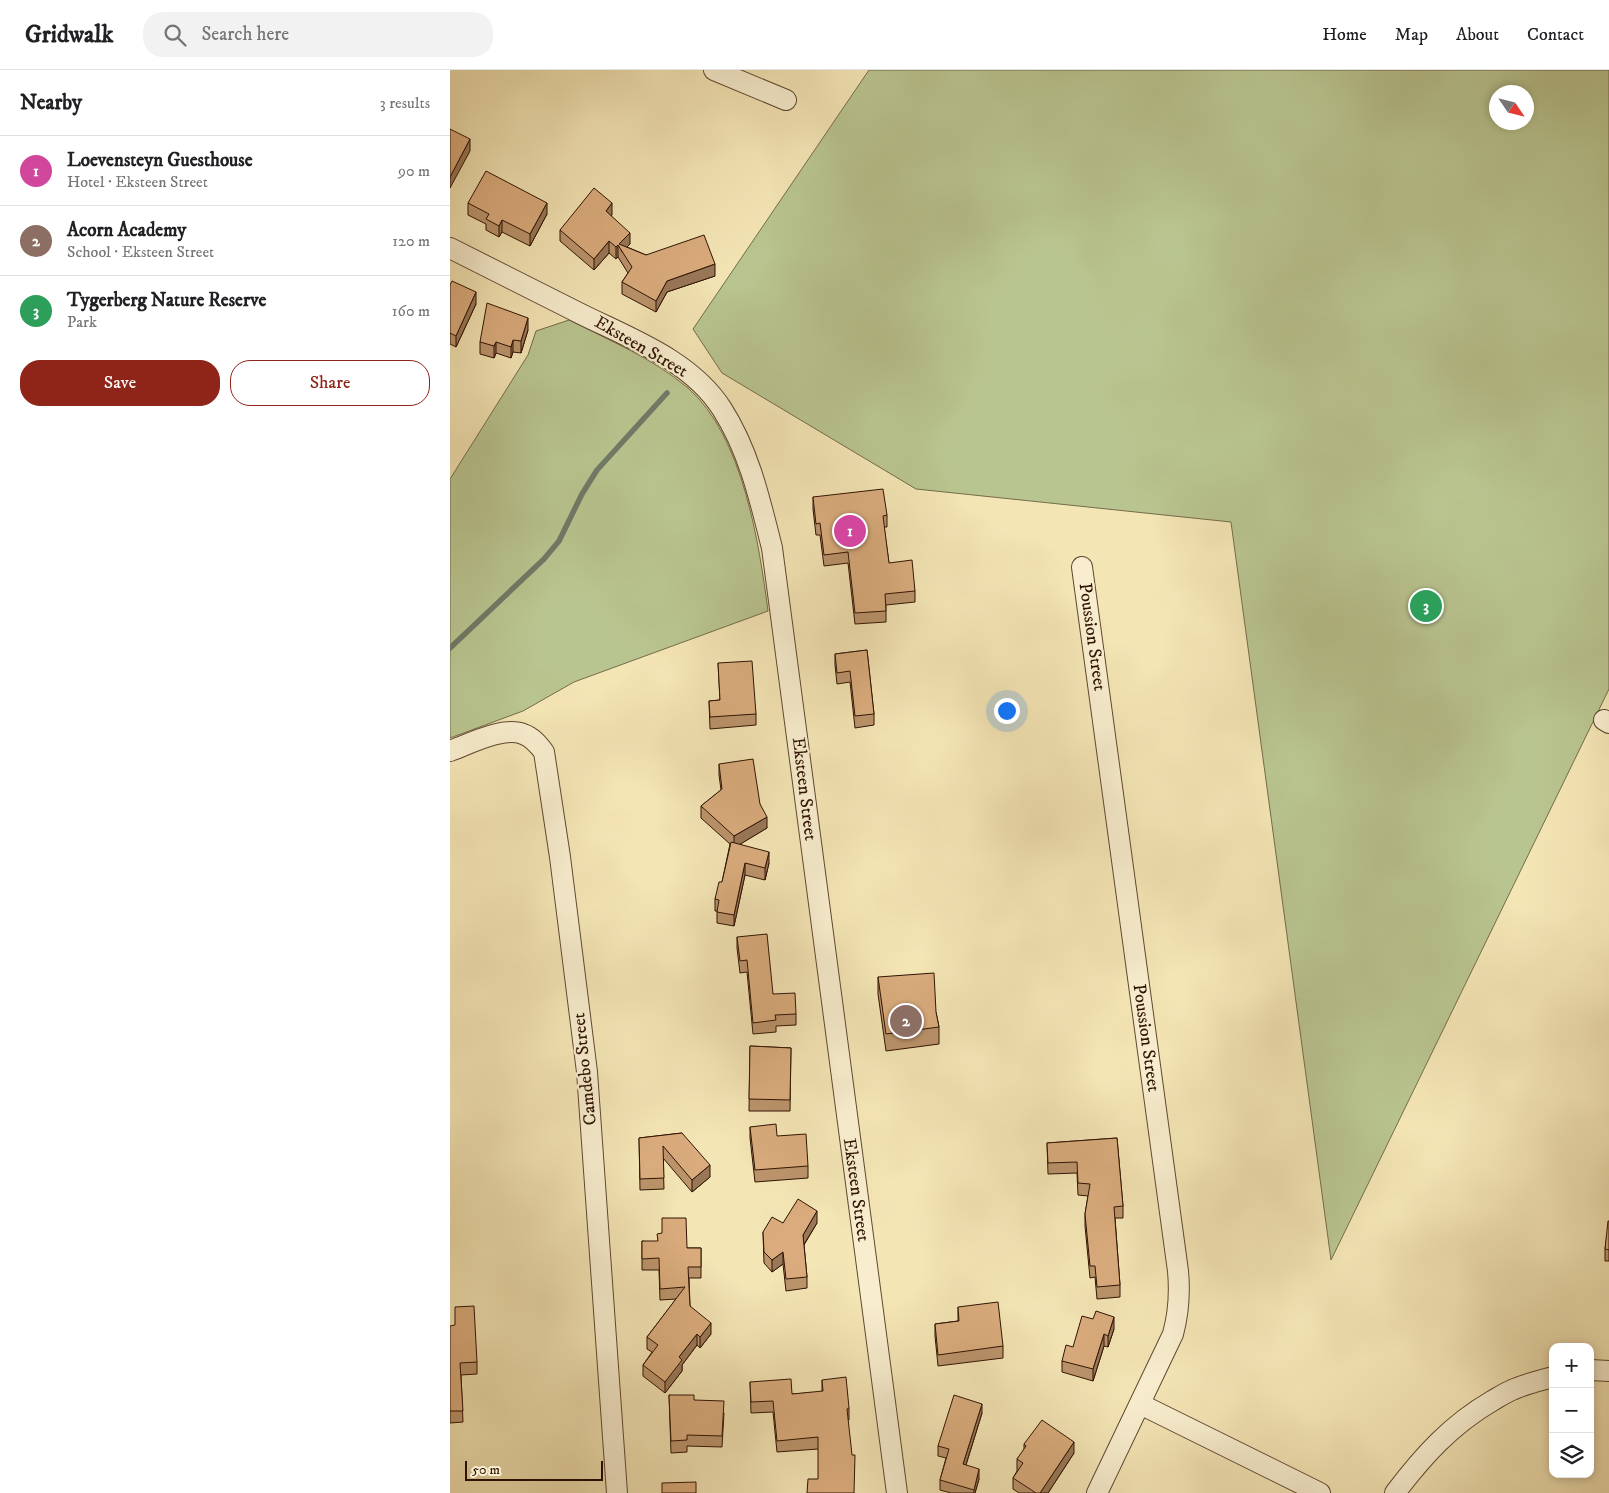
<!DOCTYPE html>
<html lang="en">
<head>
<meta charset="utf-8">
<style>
  :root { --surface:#fff; --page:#f2f2f2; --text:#202124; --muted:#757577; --line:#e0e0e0; --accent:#8f2418 }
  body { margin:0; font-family:"IM FELL DW Pica",serif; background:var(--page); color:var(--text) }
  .controls { position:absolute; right:15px; bottom:15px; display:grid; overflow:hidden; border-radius:10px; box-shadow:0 2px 8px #0003 }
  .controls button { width:45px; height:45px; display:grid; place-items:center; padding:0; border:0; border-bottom:1px solid var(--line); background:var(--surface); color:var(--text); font:25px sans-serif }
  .compass { position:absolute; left:1039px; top:15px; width:45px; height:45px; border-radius:50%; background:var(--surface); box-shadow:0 2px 8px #0003; rotate:125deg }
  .scale { position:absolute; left:15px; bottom:12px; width:138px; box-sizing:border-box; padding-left:5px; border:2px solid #2f1303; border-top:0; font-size:14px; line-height:18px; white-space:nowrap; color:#2f1303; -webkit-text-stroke:4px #f8eecf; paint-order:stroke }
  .you { position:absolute; left:556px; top:640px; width:18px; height:18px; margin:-12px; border:4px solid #fff; border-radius:50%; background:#1a73e8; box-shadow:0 0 0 8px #1a73e833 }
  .badge { display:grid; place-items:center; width:32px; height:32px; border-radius:50%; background:var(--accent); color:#fff; font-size:16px; font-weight:700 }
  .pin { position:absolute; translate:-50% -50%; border:2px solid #fff; box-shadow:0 1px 5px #0006 }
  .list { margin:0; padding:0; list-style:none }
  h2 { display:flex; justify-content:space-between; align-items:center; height:65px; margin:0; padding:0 20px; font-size:21px }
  h2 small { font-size:16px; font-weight:400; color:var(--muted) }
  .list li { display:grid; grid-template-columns:32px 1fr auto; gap:15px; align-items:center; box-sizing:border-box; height:70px; padding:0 20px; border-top:1px solid var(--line) }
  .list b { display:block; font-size:19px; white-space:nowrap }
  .list p { margin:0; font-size:16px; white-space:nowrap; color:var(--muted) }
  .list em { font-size:16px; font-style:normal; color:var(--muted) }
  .actions { display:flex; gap:10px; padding:15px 20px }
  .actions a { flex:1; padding:11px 0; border:1px solid var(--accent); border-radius:20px; text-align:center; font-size:18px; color:var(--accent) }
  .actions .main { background:var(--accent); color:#fff }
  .icon { flex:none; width:28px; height:28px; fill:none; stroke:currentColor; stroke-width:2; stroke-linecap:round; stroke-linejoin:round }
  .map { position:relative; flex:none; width:1159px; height:1423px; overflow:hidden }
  header { display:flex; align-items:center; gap:30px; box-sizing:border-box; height:70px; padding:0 25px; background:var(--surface); border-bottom:1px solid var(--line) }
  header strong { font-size:24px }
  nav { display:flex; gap:28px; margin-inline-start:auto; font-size:18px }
  .search { width:350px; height:45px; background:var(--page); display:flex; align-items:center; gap:12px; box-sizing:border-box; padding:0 18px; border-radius:20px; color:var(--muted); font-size:19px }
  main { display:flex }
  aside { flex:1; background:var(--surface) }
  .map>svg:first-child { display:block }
  .green { fill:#b9c590; stroke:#746c4a; fill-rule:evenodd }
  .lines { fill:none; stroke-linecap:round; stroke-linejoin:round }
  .stream { stroke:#707a67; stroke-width:5.5 }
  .minor-casing { stroke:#604830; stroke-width:22 }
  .minor { stroke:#f8eecf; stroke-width:20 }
  .wall { fill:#bb946c; stroke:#2f1303 }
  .shaded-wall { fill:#997858; stroke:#2f1303 }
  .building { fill:#daac7d; stroke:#2f1303 }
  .labels { text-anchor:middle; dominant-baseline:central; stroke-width:4.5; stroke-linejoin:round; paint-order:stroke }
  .street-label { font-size:18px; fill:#2f1303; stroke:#f8eecf }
</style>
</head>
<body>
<header>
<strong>Gridwalk</strong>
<div class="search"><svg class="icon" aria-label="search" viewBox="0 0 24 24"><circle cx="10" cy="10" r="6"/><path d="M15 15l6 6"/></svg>Search here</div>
<nav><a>Home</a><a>Map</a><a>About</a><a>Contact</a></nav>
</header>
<main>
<aside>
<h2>Nearby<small>3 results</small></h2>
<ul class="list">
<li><span class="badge" style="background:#d1479c">1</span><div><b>Loevensteyn Guesthouse</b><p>Hotel · Eksteen Street</p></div><em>90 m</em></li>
<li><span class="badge" style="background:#8d6e63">2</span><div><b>Acorn Academy</b><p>School · Eksteen Street</p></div><em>120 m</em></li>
<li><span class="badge" style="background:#2e9e5b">3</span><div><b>Tygerberg Nature Reserve</b><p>Park</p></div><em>160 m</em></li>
</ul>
<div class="actions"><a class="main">Save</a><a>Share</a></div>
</aside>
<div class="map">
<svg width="1159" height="1423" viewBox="0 0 1159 1423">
  <rect width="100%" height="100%" fill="#f4e5b5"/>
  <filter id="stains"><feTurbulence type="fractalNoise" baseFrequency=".004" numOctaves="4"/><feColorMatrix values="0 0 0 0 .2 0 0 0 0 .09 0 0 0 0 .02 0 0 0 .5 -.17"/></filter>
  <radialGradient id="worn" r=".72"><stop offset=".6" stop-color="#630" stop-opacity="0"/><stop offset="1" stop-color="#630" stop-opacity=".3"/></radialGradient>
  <!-- green -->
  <path class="green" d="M 419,0 L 1159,0 L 1159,619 L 881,1190 L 781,452 L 466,419 L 272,303 L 243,259 ZM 1046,22 L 1076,22 L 1076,52 L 1046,52 Z
    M 119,250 C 159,270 204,289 238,318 C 293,366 309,473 318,541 L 124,612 L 73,641 L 0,668 L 0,409 L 78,285 L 86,261 Z"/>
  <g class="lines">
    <!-- stream -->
    <path class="stream" d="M 0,578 L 94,489 L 109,471 L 132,424 L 147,400 L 217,323"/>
    <!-- minor casing -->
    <g class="minor-casing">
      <path id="minor" d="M 264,0 L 336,30
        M 0,178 C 43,200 86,221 129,243 C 179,268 241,290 272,339 C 299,381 310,430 322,478 L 447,1423
        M 632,497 L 728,1201 C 730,1223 729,1242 723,1264 L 647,1423
        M 1154,650 L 1159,653
        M 0,681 C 19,674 54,656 73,664 C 82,667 88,674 94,682 L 110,787 L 137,1002 L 167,1423
        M 1140,1300 L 1159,1301
        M 690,1334 L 870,1423
        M 945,1423 C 973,1386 1001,1355 1042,1331 C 1049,1327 1055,1323 1062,1320 C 1075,1314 1089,1311 1103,1307"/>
    </g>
    <!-- minor -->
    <use href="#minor" class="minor"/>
  </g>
  <!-- wall -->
  <path class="wall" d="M 18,133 L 97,144 L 80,176 L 52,162 L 49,167 L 36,160 L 36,154 L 18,145 Z
    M 162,145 L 161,146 L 180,174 L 177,177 L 196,185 L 265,206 L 217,222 L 206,242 L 172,224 L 172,212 L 178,203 L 168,187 L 166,189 L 159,183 L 144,200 L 110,171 L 110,160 Z
    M 0,215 L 26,234 L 6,277 L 0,274 Z
    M 78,260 L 71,283 L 63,282 L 61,288 L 46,283 L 44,288 L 30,284 L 30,272 Z
    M 363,427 L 437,445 L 437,457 L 434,457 L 439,493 L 465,521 L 465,532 L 436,535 L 436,552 L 405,554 L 398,493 L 374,496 L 370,465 L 366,465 L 363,439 Z
    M 417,580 L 424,644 L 424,655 L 405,658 L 400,612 L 387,614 L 385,595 L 385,584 Z
    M 268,593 L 306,644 L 306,655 L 260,659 L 259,631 L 270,630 Z
    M 269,694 L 310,734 L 317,758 L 290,774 L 319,793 L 315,810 L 295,805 L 284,856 L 267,853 L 267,841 L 265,841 L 265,829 L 272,812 L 280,774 L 251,748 L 251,736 L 271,720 L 269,705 Z
    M 287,867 L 323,924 L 346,944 L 346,955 L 326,956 L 326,962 L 303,964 L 297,902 L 290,903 L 287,878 Z
    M 428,907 L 486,942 L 489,957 L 489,974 L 436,981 L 428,924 Z
    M 300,976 L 341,978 L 340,1041 L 299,1041 Z
    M 300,1057 L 327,1066 L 358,1096 L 358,1108 L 305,1112 L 300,1068 Z
    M 232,1063 L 260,1107 L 242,1122 L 213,1088 L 214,1119 L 190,1120 L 189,1068 Z
    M 667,1068 L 673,1136 L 673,1148 L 665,1148 L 670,1215 L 670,1227 L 647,1229 L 645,1207 L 640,1208 L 635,1156 L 635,1144 L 638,1126 L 628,1125 L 627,1103 L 598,1104 L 597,1073 Z
    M 1159,1151 L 1159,1191 L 1155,1191 L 1155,1179 Z
    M 333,1153 L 367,1153 L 354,1175 L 357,1207 L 357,1218 L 336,1221 L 333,1194 L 322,1202 L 314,1193 L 313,1162 Z
    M 192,1171 L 237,1178 L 251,1178 L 251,1208 L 239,1208 L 240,1236 L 261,1264 L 250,1278 L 247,1275 L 232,1295 L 232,1301 L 215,1323 L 193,1306 L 193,1295 L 202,1282 L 197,1279 L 197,1267 L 226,1229 L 210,1230 L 209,1200 L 192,1200 Z
    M 508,1237 L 553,1276 L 553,1288 L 488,1296 L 485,1266 L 485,1254 L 508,1251 Z
    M 0,1256 L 27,1292 L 27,1304 L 11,1305 L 13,1352 L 0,1353 Z
    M 664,1259 L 658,1277 L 654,1276 L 643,1311 L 612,1302 L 612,1291 L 623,1277 Z
    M 372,1310 L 399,1338 L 399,1350 L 398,1350 L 368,1379 L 327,1382 L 323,1342 L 301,1343 L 300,1312 L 342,1324 L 372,1322 Z
    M 219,1325 L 244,1330 L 274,1343 L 272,1377 L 237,1376 L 237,1382 L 221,1383 Z
    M 532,1343 L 516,1395 L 529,1409 L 525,1423 L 501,1423 L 490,1420 L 490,1410 L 496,1388 L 488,1386 L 488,1376 Z
    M 574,1374 L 624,1383 L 598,1423 L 569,1423 L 563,1419 L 563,1408 L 567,1401 L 567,1389 L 574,1380 Z"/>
  <!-- shaded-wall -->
  <path class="shaded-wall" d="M 20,69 L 20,81 L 0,118 L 0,107 Z
    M 97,133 L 97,144 L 80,176 L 80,164 Z
    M 162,133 L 162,145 L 156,153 L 156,141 Z
    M 52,150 L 52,162 L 49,167 L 49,156 Z
    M 180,163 L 180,174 L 172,182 L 169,174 Z
    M 159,171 L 159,183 L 144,200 L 144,189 Z
    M 168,175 L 168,187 L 166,189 L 166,177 Z
    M 265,194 L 265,206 L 217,222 L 206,242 L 206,231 L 217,211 Z
    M 26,222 L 26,234 L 6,277 L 6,266 Z
    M 78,248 L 78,260 L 71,283 L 71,271 Z
    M 63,270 L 63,282 L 61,288 L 61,277 Z
    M 46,272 L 46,283 L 44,288 L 44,276 Z
    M 317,747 L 317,758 L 284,778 L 284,766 Z
    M 319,782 L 319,793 L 315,810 L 315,798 Z
    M 295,793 L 295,805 L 284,856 L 284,845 Z
    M 260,1095 L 260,1107 L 242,1122 L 242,1110 Z
    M 367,1141 L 367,1153 L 353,1176 L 353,1165 Z
    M 333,1182 L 333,1194 L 322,1202 L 322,1190 Z
    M 664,1247 L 664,1259 L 658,1277 L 658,1266 Z
    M 261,1253 L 261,1264 L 250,1278 L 250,1267 Z
    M 247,1264 L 247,1275 L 232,1295 L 232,1301 L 215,1323 L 215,1312 L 229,1287 Z
    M 654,1264 L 654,1276 L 643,1311 L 643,1299 Z
    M 532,1334 L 532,1343 L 513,1404 L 513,1394 Z
    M 624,1372 L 624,1383 L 598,1423 L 590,1423 Z
    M 529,1399 L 529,1409 L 525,1423 L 524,1423 L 524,1420 Z"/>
  <!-- building -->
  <path class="building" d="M 0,59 L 20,69 L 0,107 Z
    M 36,101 L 97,133 L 80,164 L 52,150 L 49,156 L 36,149 L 39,144 L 18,133 Z
    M 144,118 L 162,133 L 156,141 L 180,163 L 169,174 L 196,185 L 254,165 L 265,194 L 217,211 L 206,231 L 172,212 L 182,197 L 168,175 L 166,177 L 159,171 L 144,189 L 110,160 Z
    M 2,211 L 26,222 L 6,266 L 0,263 L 0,215 Z
    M 37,233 L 78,248 L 71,271 L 63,270 L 61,277 L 46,272 L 44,276 L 30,272 Z
    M 433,419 L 437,445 L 433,446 L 439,493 L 462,490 L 465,521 L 435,524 L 436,541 L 405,543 L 398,482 L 374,485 L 370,453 L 366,454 L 363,427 Z
    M 417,580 L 424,644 L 405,646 L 400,601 L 387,603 L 385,584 Z
    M 302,591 L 306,644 L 260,647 L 259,631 L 270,630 L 268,593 Z
    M 303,689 L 310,734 L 317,747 L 284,766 L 251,736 L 272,719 L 269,694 Z
    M 281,772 L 319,782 L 315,798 L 295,793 L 284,845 L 267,842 L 269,830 L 265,829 L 269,812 L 272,812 Z
    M 317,864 L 323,924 L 345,923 L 346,944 L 325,945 L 326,950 L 303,953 L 297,890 L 290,891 L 287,867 Z
    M 484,903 L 486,942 L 489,957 L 436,964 L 428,907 Z
    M 300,976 L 341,978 L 340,1030 L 299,1029 Z
    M 326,1054 L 327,1066 L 356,1064 L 358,1096 L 305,1100 L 300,1057 Z
    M 232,1063 L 260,1095 L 242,1110 L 213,1076 L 214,1108 L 190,1109 L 189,1068 Z
    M 667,1068 L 673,1136 L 664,1137 L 670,1215 L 647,1217 L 645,1196 L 640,1196 L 635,1144 L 640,1114 L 628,1113 L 627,1092 L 598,1093 L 597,1073 Z
    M 348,1129 L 367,1141 L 353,1165 L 357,1207 L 336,1209 L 333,1182 L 322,1190 L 314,1182 L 313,1162 L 322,1147 L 333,1153 Z
    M 212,1148 L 236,1148 L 237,1178 L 251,1178 L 251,1197 L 238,1197 L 240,1236 L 261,1253 L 250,1267 L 247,1264 L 229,1287 L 232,1290 L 215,1312 L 193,1295 L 208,1275 L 197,1267 L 235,1217 L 210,1219 L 209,1188 L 192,1189 L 192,1171 L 208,1171 L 207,1164 L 212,1163 Z
    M 1158,1151 L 1159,1151 L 1159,1180 L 1155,1179 Z
    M 548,1232 L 553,1276 L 488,1285 L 485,1254 L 509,1251 L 508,1237 Z
    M 24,1236 L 27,1292 L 10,1293 L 13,1341 L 0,1341 L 0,1256 L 5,1255 L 5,1237 Z
    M 646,1241 L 664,1247 L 658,1266 L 654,1264 L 643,1299 L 612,1291 L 616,1275 L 623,1277 L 632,1246 L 643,1249 Z
    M 396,1307 L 399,1338 L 397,1339 L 402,1385 L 405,1385 L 404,1423 L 357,1423 L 358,1409 L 368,1409 L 368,1367 L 327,1371 L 323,1331 L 301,1332 L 300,1312 L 341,1309 L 342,1324 L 373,1321 L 372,1310 Z
    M 219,1325 L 244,1325 L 244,1330 L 274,1331 L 272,1366 L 237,1365 L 237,1370 L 221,1371 Z
    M 504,1325 L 532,1334 L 513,1394 L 529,1399 L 524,1420 L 490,1410 L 499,1379 L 488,1376 Z
    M 592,1350 L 624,1372 L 590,1423 L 586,1423 L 563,1408 L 573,1393 L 567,1389 L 576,1376 L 574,1374 Z
    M 246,1412 L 246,1423 L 212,1423 L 212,1413 Z"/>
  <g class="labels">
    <!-- street labels -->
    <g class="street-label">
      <text transform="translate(191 277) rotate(30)">Eksteen Street</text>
      <text transform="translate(642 567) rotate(82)">Poussion Street</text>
      <text transform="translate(354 719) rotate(83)">Eksteen Street</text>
      <text transform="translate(696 968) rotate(82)">Poussion Street</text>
      <text transform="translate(135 999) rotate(-96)">Camdebo Street</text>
      <text transform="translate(406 1120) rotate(82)">Eksteen Street</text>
    </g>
  </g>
  <rect width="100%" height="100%" filter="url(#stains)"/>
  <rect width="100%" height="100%" fill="url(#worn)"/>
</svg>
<div class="controls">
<button>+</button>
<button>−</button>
<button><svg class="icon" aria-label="layers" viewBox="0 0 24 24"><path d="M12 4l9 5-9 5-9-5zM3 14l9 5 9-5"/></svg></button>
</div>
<svg class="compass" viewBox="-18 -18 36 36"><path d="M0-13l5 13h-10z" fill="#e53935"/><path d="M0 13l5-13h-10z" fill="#757577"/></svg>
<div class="scale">50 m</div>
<div class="you"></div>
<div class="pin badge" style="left:400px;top:461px;background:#d1479c">1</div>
<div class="pin badge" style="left:456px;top:951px;background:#8d6e63">2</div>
<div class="pin badge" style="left:976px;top:536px;background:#2e9e5b">3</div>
</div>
</main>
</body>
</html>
